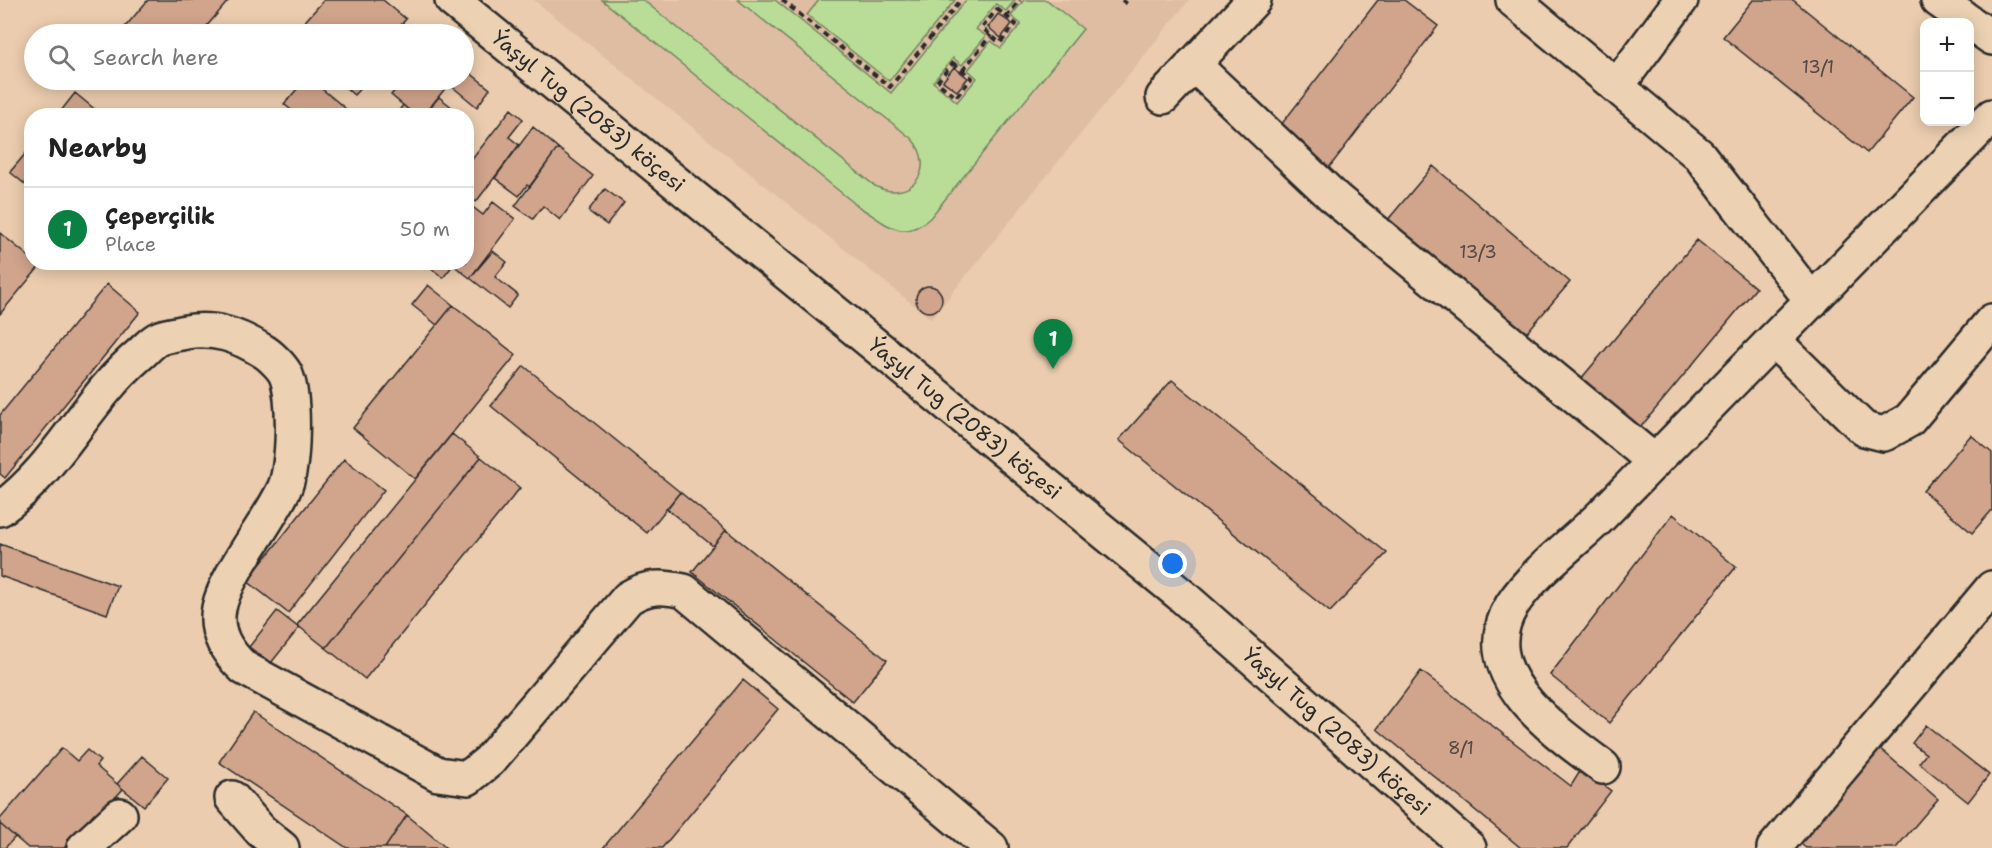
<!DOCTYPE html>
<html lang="en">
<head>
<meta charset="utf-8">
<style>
  :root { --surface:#fff; --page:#f2f2f2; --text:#222; --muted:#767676; --line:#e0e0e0; --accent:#0b8043 }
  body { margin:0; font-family:"Shantell Sans",sans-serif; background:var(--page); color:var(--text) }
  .controls { position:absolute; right:18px; top:18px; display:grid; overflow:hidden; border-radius:12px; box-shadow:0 3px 15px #0003 }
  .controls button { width:54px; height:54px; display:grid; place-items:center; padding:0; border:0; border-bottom:2px solid var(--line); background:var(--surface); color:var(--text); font:30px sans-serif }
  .you { position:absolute; left:1173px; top:564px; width:21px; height:21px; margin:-15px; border:4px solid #fff; border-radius:50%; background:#1a73e8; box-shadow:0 0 0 9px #1a73e833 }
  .badge { display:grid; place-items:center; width:39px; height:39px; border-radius:50%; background:var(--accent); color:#fff; font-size:20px; font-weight:700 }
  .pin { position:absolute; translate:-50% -50px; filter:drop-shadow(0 2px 3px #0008) }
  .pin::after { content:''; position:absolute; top:32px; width:21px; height:18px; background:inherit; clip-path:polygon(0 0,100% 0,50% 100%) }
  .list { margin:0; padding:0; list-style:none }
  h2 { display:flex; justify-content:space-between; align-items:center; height:78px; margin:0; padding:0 24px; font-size:26px }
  h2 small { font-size:20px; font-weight:400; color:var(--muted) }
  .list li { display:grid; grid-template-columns:39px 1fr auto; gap:18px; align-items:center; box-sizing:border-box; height:84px; padding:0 24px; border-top:2px solid var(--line) }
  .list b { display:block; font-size:22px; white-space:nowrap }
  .list p { margin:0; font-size:20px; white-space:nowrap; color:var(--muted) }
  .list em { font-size:20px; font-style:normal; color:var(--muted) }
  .icon { flex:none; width:33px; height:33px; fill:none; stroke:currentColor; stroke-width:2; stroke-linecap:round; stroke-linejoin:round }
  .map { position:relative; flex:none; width:1992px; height:848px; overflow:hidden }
  .search { position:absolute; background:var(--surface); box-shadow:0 3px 15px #0003; left:24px; top:24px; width:450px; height:66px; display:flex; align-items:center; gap:15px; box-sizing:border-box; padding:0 21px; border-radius:33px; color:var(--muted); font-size:22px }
  .panel { position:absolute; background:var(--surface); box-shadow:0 3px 15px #0003; left:24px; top:108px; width:450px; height:162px; border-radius:24px }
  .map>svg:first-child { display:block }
  .built { fill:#dfbda2 }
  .green { fill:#b9dc96; stroke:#728460; stroke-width:1.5 }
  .building { fill:#d1a48c; stroke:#2b2b2b; stroke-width:1.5 }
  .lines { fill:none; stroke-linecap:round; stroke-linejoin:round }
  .minor-casing { stroke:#2b2b2b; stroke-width:38 }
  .path { stroke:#2b2b2b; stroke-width:4; stroke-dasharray:6 4.5; stroke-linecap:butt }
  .minor { stroke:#ecd2b3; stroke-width:33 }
  .labels { text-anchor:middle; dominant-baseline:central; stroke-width:4.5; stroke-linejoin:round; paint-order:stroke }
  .number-label { font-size:18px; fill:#544943 }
  .street-label { font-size:21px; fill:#2b2b2b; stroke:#ecd2b3 }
</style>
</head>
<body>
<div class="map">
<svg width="1992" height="848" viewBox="0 0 1992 848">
  <rect width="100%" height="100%" fill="#ebccae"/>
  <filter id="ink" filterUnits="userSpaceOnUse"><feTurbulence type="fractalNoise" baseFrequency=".0167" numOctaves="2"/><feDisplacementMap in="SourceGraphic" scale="12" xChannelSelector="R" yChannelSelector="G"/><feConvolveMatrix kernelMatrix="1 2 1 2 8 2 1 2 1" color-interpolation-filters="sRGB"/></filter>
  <g filter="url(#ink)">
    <!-- built -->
    <path class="built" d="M 534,0 L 1189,0 L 931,319 Z"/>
    <!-- green -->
    <path class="green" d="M 602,0 L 643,0 L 875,186 C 910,204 938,170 912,139 L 738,0 L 775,0 L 891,93 L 966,0 L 1015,0 L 1006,11 L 996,4 L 976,29 L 986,36 L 962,65 L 953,58 L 933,82 L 957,102 L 977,78 L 968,70 L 991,41 L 1001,48 L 1021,24 L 1011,16 L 1024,0 L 1047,0 L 1083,29 L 930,218 C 901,244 885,222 859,207 Z
      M 819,0 L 955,0 L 889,81 L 807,15 Z"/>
    <!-- building -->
    <path class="building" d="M 148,0 L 229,0 L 200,34 L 119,34 Z
      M 324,0 L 383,0 L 406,19 L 393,34 L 336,34 L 325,25 L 316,34 L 311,34 L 301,26 Z
      M 1378,0 L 1404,0 L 1438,26 L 1328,169 L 1277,130 Z
      M 1753,0 L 1793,0 L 1913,97 L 1867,153 L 1723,37 Z
      M 998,14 L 1012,24 L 1001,38 L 988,27 Z
      M 954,67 L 968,78 L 957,91 L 943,81 Z
      M 464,68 L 490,89 L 477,107 L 449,84 L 452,80 L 464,80 Z
      M 305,80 L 311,80 L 345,108 L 339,116 L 298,116 L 284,104 Z
      M 342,80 L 368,80 L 354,95 L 339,82 Z
      M 404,80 L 452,80 L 423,116 L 416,116 L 391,95 Z
      M 75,93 L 103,116 L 57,116 Z
      M 439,97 L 453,108 L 446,116 L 423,116 Z
      M 403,105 L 416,116 L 395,116 Z
      M 511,109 L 523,119 L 509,137 L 519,145 L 476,202 L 466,195 L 466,167 Z
      M 533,127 L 558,148 L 530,187 L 527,185 L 519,196 L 495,178 Z
      M 32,146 L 32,190 L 10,172 Z
      M 558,148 L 593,176 L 560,220 L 543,206 L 533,219 L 515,206 Z
      M 1433,166 L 1570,282 L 1522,338 L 1386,222 Z
      M 605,189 L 624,203 L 607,225 L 588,211 Z
      M 466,202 L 483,215 L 493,202 L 515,219 L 470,278 L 453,265 L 443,278 L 424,262 L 466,262 Z
      M 0,233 L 32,259 L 32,262 L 40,266 L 0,314 Z
      M 1697,240 L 1756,288 L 1639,429 L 1580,380 Z
      M 493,251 L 507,262 L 495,277 L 518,295 L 508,308 L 470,278 Z
      M 107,284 L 140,312 L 5,478 L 0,474 L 0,415 Z
      M 428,285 L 453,305 L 437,325 L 412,305 Z
      M916 299a13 13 0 1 1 26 0a13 13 0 1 1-26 0Z
      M 453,305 L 516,355 L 415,479 L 353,428 Z
      M 524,366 L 680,492 L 647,533 L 491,406 Z
      M 1172,380 L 1387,553 L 1330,612 L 1119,440 Z
      M 452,434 L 481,457 L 326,648 L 297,625 Z
      M 1971,435 L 1992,453 L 1992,510 L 1972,533 L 1923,491 Z
      M 481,457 L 520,488 L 365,679 L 326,648 Z
      M 344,459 L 384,490 L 288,613 L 247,581 Z
      M 680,492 L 726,530 L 713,546 L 667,509 Z
      M 1673,514 L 1736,567 L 1609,723 L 1550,675 Z
      M 726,530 L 887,660 L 853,702 L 692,572 Z
      M 0,544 L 118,586 L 107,614 L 0,576 Z
      M 277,611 L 299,628 L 271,663 L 249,647 Z
      M 1421,671 L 1571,786 L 1582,768 L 1611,791 L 1567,848 L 1521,848 L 1377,729 Z
      M 743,680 L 778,709 L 662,848 L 603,848 Z
      M 253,712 L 407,815 L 385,848 L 347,848 L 219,762 Z
      M 1926,725 L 1989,775 L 1968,802 L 1919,763 L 1926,754 L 1912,743 Z
      M 1877,746 L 1938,799 L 1896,848 L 1806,848 L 1796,840 Z
      M 62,748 L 77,761 L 87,750 L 100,761 L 96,766 L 123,789 L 98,817 L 94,813 L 64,848 L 28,848 L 0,824 L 0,819 Z
      M 142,756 L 168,778 L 144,806 L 117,784 Z
      M 407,815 L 446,848 L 385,848 Z
      M 0,824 L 15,837 L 5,848 L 0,848 Z"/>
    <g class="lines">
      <!-- minor casing -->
      <g class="minor-casing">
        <g id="minor">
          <path id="s1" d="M 452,0 L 1180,594 L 1469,848"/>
          <path d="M 1513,0 L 1699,155 L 1812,301"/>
          <path d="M 1938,0 L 1992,38"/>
          <path d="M 1193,64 L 1337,200 L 1654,461"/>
          <path d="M 1617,86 L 1681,0"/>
          <path d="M 1163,97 L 1254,0"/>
          <path d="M 1773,340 L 1864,429 L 1884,434 L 1909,420 L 1992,321"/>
          <path d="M 0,509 C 57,469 86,400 139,355 C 145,350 152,341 160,338 C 167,335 178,334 186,332 C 215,327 239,336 263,351 C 270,355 281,366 285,373 C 296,394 294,469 284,489 C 268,524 226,573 219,608 C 214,633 227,652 244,668 L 438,774 L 468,778 L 489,761 L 628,598 C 647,586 662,586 684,591 L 991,848"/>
          <path d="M 1603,767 C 1556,732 1470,674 1512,605 C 1532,574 1572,544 1599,518 L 1992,116"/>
          <path d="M 232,798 L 261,831 L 282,848"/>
          <path d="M 84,848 L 120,815"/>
          <path d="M 1774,848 L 1992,588"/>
        </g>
      </g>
      <!-- path -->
      <path class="path" d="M 782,0 L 890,87 L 961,0
        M 1122,0 L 1130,6
        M 997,9 L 1016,24 L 1000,43 L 982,28 Z
        M 1006,17 L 1020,0
        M 953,63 L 972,78 L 956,97 L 937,82 Z
        M 963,70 L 991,35"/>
      <!-- minor -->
      <use href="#minor" class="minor"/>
    </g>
  </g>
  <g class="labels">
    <!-- number labels -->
    <g class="number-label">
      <text x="1818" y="67">13/1</text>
      <text x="1478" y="252">13/3</text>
      <text x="1461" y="748">8/1</text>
    </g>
    <!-- street labels -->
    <g class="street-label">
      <text stroke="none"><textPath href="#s1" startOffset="176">Ýaşyl Tug (2083) köçesi</textPath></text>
      <text stroke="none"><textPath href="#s1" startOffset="662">Ýaşyl Tug (2083) köçesi</textPath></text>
      <text stroke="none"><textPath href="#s1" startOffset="1148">Ýaşyl Tug (2083) köçesi</textPath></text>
    </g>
  </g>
</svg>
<div class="controls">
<button>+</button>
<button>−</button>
</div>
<div class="you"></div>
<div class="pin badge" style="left:1053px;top:369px">1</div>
<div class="search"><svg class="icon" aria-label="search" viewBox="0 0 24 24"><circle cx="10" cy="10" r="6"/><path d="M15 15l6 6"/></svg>Search here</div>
<section class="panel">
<h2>Nearby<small></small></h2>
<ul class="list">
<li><span class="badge">1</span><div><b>Çeperçilik</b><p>Place</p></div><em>50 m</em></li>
</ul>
</section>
</div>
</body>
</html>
